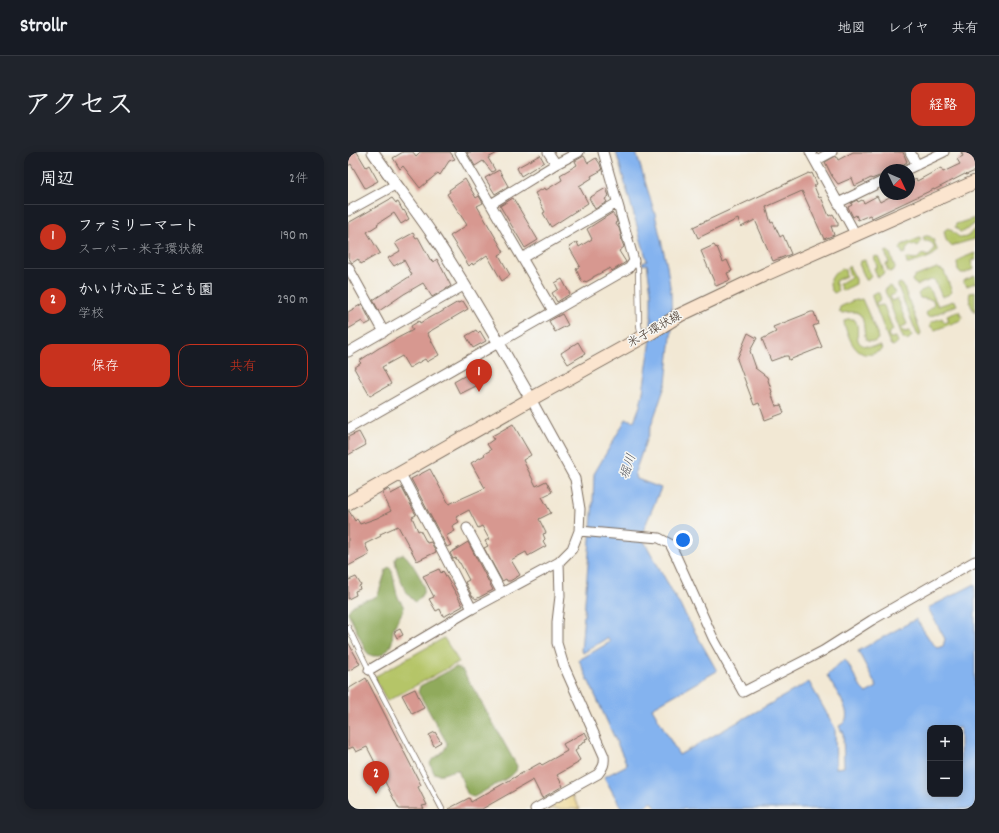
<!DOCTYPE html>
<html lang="ja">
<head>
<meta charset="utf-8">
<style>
  :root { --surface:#171b24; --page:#20242c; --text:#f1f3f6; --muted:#9ea1a6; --line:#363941; --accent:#c8321e }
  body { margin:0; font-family:Dekko,"Klee One",sans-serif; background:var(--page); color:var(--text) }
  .controls { position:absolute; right:12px; bottom:12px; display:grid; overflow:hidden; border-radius:8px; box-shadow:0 2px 10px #0003 }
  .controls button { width:36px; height:36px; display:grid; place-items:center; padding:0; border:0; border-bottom:1px solid var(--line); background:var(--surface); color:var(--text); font:20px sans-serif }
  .compass { position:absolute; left:531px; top:12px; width:36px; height:36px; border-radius:50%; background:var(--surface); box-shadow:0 2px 10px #0003; rotate:134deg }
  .you { position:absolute; left:335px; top:388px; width:14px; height:14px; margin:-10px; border:3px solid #fff; border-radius:50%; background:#1a73e8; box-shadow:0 0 0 6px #1a73e833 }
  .badge { display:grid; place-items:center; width:26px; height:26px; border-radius:50%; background:var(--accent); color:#fff; font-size:13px; font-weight:700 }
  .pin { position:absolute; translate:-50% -33px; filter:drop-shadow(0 1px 2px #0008) }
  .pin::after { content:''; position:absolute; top:21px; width:14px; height:12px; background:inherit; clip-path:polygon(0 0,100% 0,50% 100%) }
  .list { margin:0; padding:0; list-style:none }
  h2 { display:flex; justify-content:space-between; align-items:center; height:52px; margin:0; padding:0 16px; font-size:17px }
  h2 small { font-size:13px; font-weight:400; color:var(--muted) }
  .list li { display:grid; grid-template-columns:26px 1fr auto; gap:12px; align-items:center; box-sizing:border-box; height:64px; padding:0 16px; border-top:1px solid var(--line) }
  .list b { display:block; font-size:15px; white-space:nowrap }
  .list p { margin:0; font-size:13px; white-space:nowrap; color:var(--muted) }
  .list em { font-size:13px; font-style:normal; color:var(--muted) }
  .actions { display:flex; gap:8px; padding:12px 16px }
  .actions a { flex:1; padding:9px 0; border:1px solid var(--accent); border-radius:12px; text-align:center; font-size:14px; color:var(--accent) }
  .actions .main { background:var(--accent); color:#fff }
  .map { position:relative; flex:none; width:627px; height:657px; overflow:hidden; border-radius:12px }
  header { display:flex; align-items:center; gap:24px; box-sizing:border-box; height:56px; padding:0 20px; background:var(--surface); border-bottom:1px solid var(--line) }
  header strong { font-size:19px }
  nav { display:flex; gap:22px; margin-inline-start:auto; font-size:14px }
  .intro { display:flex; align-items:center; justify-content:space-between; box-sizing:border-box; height:96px; padding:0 24px }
  h1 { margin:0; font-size:28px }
  .button { padding:10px 18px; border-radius:12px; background:var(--accent); color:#fff; font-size:14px; font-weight:700 }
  main { display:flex; gap:24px; padding:0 24px }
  aside { flex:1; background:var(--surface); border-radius:12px; box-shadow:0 2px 10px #0003 }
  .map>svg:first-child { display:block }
  .green { fill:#b5c567; stroke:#787842 }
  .forest { fill:#90aa5c; stroke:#666a3d }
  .sand { fill:#eeda9e; stroke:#94825e }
  .water { fill:#84b3ef; stroke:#606e86; fill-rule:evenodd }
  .building { fill:#d79890 }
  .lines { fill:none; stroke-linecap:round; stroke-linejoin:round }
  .service-casing { stroke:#7b6c5e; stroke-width:6 }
  .minor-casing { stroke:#7b6c5e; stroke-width:11 }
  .tertiary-casing { stroke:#7b6c5e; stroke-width:13 }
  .secondary-casing { stroke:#7b6c5e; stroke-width:15 }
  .service { stroke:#fff; stroke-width:4.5 }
  .minor { stroke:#fff; stroke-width:9 }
  .tertiary { stroke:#fff; stroke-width:11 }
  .secondary { stroke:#fbe5cf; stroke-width:13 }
  .labels { text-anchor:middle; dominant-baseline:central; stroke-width:3; stroke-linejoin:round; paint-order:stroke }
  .street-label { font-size:12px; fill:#3b2a1e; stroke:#f6f6f2 }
  .water-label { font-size:13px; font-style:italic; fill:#51535d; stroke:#f6f6f2 }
</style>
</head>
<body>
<header>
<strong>Strollr</strong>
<nav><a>地図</a><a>レイヤ</a><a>共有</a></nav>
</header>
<div class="intro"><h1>アクセス</h1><a class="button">経路</a></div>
<main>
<aside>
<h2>周辺<small>2件</small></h2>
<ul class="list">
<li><span class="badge">1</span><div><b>ファミリーマート</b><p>スーパー · 米子環状線</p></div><em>190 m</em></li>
<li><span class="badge">2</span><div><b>かいけ心正こども園</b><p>学校</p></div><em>290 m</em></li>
</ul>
<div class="actions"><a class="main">保存</a><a>共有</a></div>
</aside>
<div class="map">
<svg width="627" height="657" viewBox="0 0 627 657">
  <rect width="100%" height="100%" fill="#f6f6f2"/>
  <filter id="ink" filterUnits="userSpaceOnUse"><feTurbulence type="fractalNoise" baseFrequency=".025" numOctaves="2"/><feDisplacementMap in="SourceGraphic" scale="8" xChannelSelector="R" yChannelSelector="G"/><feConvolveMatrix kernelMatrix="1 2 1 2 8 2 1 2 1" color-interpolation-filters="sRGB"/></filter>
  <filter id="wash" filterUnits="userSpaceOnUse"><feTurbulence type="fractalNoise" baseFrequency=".012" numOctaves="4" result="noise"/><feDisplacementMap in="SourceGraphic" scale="16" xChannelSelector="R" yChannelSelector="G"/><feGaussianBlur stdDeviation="0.9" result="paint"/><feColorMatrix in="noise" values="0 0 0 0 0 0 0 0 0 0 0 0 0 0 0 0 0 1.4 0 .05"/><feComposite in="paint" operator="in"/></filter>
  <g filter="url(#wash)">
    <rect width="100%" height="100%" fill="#f2e8d4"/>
    <!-- green -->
    <path class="green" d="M 627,66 L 627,72 C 621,73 618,81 612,80 L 607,75 L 608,72 Z
      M 600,76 C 606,78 610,90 620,84 C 622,82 624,79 627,77 L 627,87 L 603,94 L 598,88 L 596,79 Z
      M 578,84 C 583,84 585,86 587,92 C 587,94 589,96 589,98 C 589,105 566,110 561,112 L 559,112 L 558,107 L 560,106 L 569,107 L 574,102 L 580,104 L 583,102 L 586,97 C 586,91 582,89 576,89 L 575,85 Z
      M 572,86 L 573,90 L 570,94 L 568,93 L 562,93 L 558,98 L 558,101 L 555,102 L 552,97 L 554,93 Z
      M 540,99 L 542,101 L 547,115 L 547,117 L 542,120 L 540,119 L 538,112 L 541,111 L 537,100 Z
      M 627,101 L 627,109 L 626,107 L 623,109 L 625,117 L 618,121 L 613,121 L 610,118 L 609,110 L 612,107 Z
      M 529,104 L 531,106 L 536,120 L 535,122 L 531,125 L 529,124 L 526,116 L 529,115 L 526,105 Z
      M 517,108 L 523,124 L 520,128 L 518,128 L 511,112 L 513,109 Z
      M 501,114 L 508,127 L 508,132 L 494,139 L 491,132 L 503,125 L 499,116 Z
      M 494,116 L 497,117 L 498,124 L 487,129 L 490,139 L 486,141 C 477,132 485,121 494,116 Z
      M 589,116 L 596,119 L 604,140 L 602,142 L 594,145 L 586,127 L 569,133 L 565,130 L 564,128 L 566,125 Z
      M 627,124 L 627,131 L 619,134 L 615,130 L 617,128 Z
      M 552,131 L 555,133 L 573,181 L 571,184 L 569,182 L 550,135 L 550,132 Z
      M 542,134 L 544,135 L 547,141 L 545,143 L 542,144 L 543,149 L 549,147 L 559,172 L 553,176 L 556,180 L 562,179 L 564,184 L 561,187 L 558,188 L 555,186 L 537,139 L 538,136 Z
      M 580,136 L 583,139 L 590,154 L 605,149 L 607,149 L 609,153 L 581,165 L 579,164 L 578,161 L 586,152 L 585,148 L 572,146 L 570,142 L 573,139 Z
      M 529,140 L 531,141 L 533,147 L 532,149 L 528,150 L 529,154 L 535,153 L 536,154 L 545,178 L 540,182 L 542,186 L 548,185 L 550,190 L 547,193 L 544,194 L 542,192 L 524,145 L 524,142 Z
      M 627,140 L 627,160 C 623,156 620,147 622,141 Z
      M 514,147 L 529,181 L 530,187 L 526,190 L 519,189 C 513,182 521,159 503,160 C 500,160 497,161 493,161 L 491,159 L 492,155 L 504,149 Z
      M 611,159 L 614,165 L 613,168 L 587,178 L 582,174 L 583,170 L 594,166 L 597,171 L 601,169 L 599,164 Z
      M 499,167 L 506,167 C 516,178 497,198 532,194 L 534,196 L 533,198 C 517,208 507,200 501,185 C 499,179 496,175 496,169 Z
      M 96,486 L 111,510 L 39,549 L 26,525 Z"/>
    <!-- forest -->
    <path class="forest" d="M 55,402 C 61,405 76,430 76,437 C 76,441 71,447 68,450 C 57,444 48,419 47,407 L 49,404 Z
      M 42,415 C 47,424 46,435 50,445 C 51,448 55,452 56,456 C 56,458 48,471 46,475 C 44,480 45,485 44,490 C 41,501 25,510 18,499 L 0,460 C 7,447 17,450 27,445 L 30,443 L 38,418 L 39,416 Z
      M 108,515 L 114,518 L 127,539 L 169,614 L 168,619 L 163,624 L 126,645 L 122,644 L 119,641 L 110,618 C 101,618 95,625 86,621 L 82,611 C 87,604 98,601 99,591 L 70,540 L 72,534 Z"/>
    <!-- sand -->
    <path class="sand" d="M 222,641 L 232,657 L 195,657 Z"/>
    <!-- water -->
    <path class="water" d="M 268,0 L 288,0 L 307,62 L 319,114 L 323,141 L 324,176 L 318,231 L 287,320 L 289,327 L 313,336 L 295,379 L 296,389 L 369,519 L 304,556 L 331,603 L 461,530 L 487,576 L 488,616 L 496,615 L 495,579 L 493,579 L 491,574 C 512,565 483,535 479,523 L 492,511 L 497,508 L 499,510 L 513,536 L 518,541 L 529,535 L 510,499 L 568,467 L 582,488 L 589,496 L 595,494 L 597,487 L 580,456 L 627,432 L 627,657 L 309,657 L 304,650 L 291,657 L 274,657 L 256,625 L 279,613 L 231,508 L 262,490 L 259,486 L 235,501 L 233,499 L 245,350 L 246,322 L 278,267 L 286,269 L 292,254 L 295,240 L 303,187 L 303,141 L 299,112 L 295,113 L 294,111 L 299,109 ZM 582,576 L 612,576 L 612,642 L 582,642 Z"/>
    <g id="blocks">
      <!-- building -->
      <path class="building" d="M 0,0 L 9,0 L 18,15 L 21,13 L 30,29 L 17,36 L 3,12 L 0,14 Z
        M 55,0 L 65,0 L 68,4 L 72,0 L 102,0 L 107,7 L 101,9 L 92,23 L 90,21 L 72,36 L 55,14 L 52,17 L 45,6 Z
        M 119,0 L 151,0 L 140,6 L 147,18 L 144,20 L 135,9 L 127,14 Z
        M 505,0 L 555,0 L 559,10 L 546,18 L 537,18 L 537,22 L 526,26 L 524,27 L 523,26 L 507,34 L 504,26 L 490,32 L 484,24 L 477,10 L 488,4 L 490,8 Z
        M 613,0 L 627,0 L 627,19 L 618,23 L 617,22 L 586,38 L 586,37 L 524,66 L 522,63 L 510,68 L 508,63 L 505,65 L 500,55 L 504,53 L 503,51 L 509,48 L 510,50 L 514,48 L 516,51 L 529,44 L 532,50 L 547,42 L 561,42 L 561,31 L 568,27 L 569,29 L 593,16 L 595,20 L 612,12 L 609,7 L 615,4 Z
        M 192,3 L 196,10 L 173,24 L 169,16 L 170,15 Z
        M 236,4 L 240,11 L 248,6 L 252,12 L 254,18 L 243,24 L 244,26 L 231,34 L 240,51 L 203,75 L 195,61 L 197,60 L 187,41 L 197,36 L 198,38 L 214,28 L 212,23 L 229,13 L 227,9 Z
        M 151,18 L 160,34 L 147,42 L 137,26 Z
        M 461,21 L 462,22 L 464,21 L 469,32 L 466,34 L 471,46 L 473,45 L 481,64 L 485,62 L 490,71 L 490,74 L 483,74 L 486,83 L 476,87 L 454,39 L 418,55 L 423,71 L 425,70 L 432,85 L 435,83 L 443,102 L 425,109 L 407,68 L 393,75 L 390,67 L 350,86 L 345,75 Z
        M 117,27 L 128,46 L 131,44 L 135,51 L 129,54 L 156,100 L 151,103 L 162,123 L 154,129 L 139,103 L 125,113 L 124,111 L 121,114 L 102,84 L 119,73 L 99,42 L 102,40 L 101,38 Z
        M 258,36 L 261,44 L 257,47 L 259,50 L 247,57 L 241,46 Z
        M 44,46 L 48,51 L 50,50 L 55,59 L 56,58 L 61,67 L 53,72 L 46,61 L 29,72 L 30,73 L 19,80 L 32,101 L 13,112 L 10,107 L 4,111 L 0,105 L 0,71 Z
        M 165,46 L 190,88 L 177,96 L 152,54 Z
        M 264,61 L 268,66 L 269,70 L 267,71 L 271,76 L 274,87 L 273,87 L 276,95 L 271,99 L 278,110 L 264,119 L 262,116 L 245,125 L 245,126 L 238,130 L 237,129 L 234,130 L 228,117 L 232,114 L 221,95 L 229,90 L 231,95 L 244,87 L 239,77 Z
        M 65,81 L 68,86 L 70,85 L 83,109 L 84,108 L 85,110 L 89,107 L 103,134 L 84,145 L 75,131 L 56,142 L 31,159 L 25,148 L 64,123 L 56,108 L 46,114 L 40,106 L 52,99 L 47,91 Z
        M 366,93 L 368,96 L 369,95 L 375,110 L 379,108 L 384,119 L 379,121 L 382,128 L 368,134 L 353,99 Z
        M 214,127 L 222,142 L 209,150 L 204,141 L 210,137 L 207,131 Z
        M 115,149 L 120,157 L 79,181 L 91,203 L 79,210 L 77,207 L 61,216 L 54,204 L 34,215 L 43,232 L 22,244 L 6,216 L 13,211 L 11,209 L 31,196 L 65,178 L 63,174 L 71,169 L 72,171 L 86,163 L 90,162 L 110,150 L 110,151 Z
        M 14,152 L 23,170 L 17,173 L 14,169 L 0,177 L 0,160 Z
        M 463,160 L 466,160 L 470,172 L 465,174 L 474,195 L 441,208 L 440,204 L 437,204 L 423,209 L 414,187 L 428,180 L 425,175 Z
        M 214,162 L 220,173 L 207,180 L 201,169 Z
        M 128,178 L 130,181 L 132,179 L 138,189 L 125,196 L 118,184 Z
        M 400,181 L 409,186 L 402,199 L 408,216 L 407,216 L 419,225 L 424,240 L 423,241 L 428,254 L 433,253 L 436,261 L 417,268 L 411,251 L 406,253 L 389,207 Z
        M 230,190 L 237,202 L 220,212 L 213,201 Z
        M 125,219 L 132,232 L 112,242 L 106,230 Z
        M 165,272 L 183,303 L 175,308 L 188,334 L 198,329 L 204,340 L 194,345 L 203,361 L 191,367 L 198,381 L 195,382 L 197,387 L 195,389 L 198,394 L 180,404 L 178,400 L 163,408 L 172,423 L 162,429 L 159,429 L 158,427 L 154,429 L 136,396 L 140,394 L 137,389 L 141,387 L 134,374 L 130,376 L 121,358 L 108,365 L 111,370 L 104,374 L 107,379 L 98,384 L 103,393 L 99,395 L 63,327 L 82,317 L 101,352 L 137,336 L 123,311 L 137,303 L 136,302 L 143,298 L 139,292 L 146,287 L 144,284 Z
        M 11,280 L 18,293 L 0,303 L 0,285 Z
        M 54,336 L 68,363 L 64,365 L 70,379 L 72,378 L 79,391 L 83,390 L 88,400 L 69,409 L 50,374 L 32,382 L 33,384 L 17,392 L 21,401 L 20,401 L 21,403 L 0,414 L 0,359 L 1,359 L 7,369 L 9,367 L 12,372 L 29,366 L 43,359 L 34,341 L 41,337 L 43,342 Z
        M 120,390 L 145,438 L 128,447 L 124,444 L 117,430 L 121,428 L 112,411 L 111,411 L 108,406 L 105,407 L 102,401 Z
        M 91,417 L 93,421 L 95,419 L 115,454 L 97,464 L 95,464 L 92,457 L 88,459 L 81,447 L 86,445 L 75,424 Z
        M 0,425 L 1,428 L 8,425 L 13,433 L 11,434 L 12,437 L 7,439 L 8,443 L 0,447 Z
        M 52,477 L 55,483 L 49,486 L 46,480 Z
        M 0,490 L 12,512 L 0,519 Z
        M 18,526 L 73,633 L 70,635 L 79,653 L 74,654 L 76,657 L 51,657 L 19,595 L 8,600 L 5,595 L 0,597 L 0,537 Z
        M 67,537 L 76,556 L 64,562 L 54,543 Z
        M 87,580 L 93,590 L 86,594 L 81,583 Z
        M 237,580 L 240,586 L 237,587 L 238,589 L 234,591 L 234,592 L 229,595 L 230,597 L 227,599 L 232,608 L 229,610 L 230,611 L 209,623 L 215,634 L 194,646 L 185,628 L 134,657 L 100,657 L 121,646 L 123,650 L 192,611 L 194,613 L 219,599 L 215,592 Z"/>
    </g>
  </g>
  <g filter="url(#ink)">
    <use href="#blocks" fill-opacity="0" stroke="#7b6c5e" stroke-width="1"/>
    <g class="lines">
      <!-- service casing -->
      <g class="service-casing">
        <path id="service" d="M 286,109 L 290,116 L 291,173 L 293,185
          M 0,475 L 21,518 L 94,657"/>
      </g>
      <!-- minor casing -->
      <g class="minor-casing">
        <path id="minor" d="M 112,0 L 205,159
          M 200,0 L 208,12
          M 462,0 L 508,83
          M 562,0 L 569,13
          M 467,9 L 484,0
          M 558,18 L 596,0
          M 490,51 L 537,28
          M 143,52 L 208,12 L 231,0
          M 0,59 L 47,33
          M 174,106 L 269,51
          M 0,115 L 36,180
          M 0,200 L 117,133
          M 0,277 L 281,116 L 286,109 L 285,105 L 255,0
          M 53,322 L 88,387 L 124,457
          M 119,376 L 154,441
          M 231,379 L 311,386 L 322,392 L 328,404 L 365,486 L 395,540 L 475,499 L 524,468 L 627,409
          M 21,518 L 124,457 L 211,410 L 224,397 L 231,379 L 232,357 L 227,327 L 183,247
          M 187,657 L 250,622 C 255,616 257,612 256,604 L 216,514 L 209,491 L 209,470 L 212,444 L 211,410"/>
      </g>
      <!-- tertiary casing -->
      <g class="tertiary-casing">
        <path id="tertiary" d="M 25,0 C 44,28 65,54 84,82 C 120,135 151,192 183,247"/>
      </g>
      <!-- secondary casing -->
      <g class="secondary-casing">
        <path id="secondary" d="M 0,351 L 183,247 L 304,180 L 332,163 L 418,122 L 627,30"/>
      </g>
      <!-- service -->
      <use href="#service" class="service"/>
      <!-- minor -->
      <use href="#minor" class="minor"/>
      <!-- tertiary -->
      <use href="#tertiary" class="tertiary"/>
      <!-- secondary -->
      <use href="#secondary" class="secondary"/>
    </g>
  </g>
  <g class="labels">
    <!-- street labels -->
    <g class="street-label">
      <text transform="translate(307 178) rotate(-30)">米子環状線</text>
    </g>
    <!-- water labels -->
    <g class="water-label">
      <text transform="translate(281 315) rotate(-71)">堀川</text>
    </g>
  </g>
</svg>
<div class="controls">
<button>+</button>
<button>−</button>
</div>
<svg class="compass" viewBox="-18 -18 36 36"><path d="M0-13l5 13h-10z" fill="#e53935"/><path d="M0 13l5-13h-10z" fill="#9ea1a6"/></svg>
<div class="you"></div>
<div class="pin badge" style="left:131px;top:240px">1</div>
<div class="pin badge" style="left:28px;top:642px">2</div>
</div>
</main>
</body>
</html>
